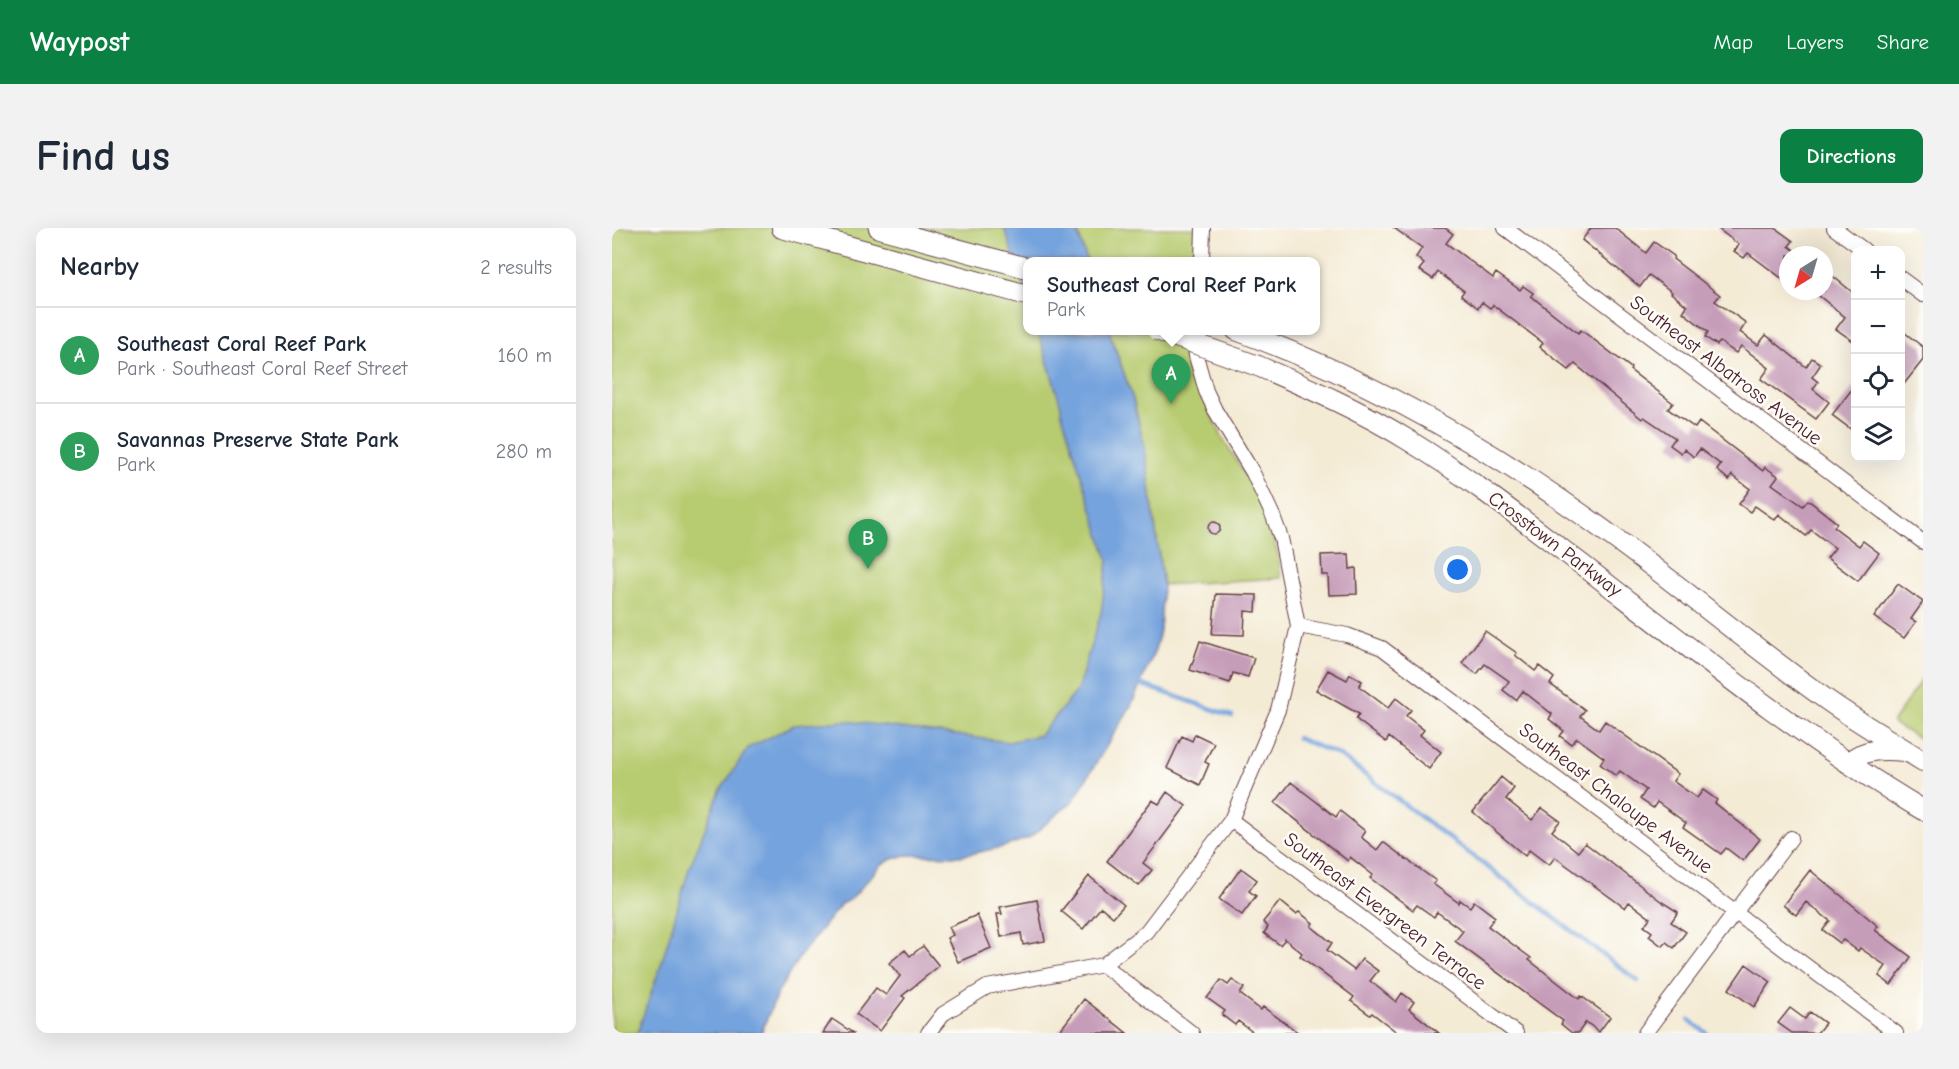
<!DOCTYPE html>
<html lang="en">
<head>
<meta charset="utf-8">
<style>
  :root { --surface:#fff; --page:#f2f2f3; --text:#1f2937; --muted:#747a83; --line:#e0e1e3; --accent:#0b8043 }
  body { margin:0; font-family:"Comic Neue",sans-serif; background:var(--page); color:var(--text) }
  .controls { position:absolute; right:18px; top:18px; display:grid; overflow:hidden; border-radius:12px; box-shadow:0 6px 24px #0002 }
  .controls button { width:54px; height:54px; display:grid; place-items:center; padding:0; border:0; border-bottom:2px solid var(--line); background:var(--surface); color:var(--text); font:30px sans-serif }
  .compass { position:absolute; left:1167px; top:18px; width:54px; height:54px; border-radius:50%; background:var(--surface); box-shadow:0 6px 24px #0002; rotate:217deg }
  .you { position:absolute; left:846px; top:342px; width:21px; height:21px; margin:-15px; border:4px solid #fff; border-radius:50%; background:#1a73e8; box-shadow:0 0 0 9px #1a73e833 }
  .badge { display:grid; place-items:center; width:39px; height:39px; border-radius:50%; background:var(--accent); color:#fff; font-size:20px; font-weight:700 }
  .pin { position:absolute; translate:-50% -50px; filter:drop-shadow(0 2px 3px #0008) }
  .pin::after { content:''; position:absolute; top:32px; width:21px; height:18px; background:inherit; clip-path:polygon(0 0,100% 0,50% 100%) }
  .popup { position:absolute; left:411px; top:29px; width:297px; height:78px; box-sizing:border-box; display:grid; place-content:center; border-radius:12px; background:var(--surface); filter:drop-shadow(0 2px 4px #0005); font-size:20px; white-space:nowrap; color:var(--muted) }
  .popup b { font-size:22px; color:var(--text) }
  .popup::after { content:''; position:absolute; left:50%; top:100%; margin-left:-12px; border:12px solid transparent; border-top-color:var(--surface) }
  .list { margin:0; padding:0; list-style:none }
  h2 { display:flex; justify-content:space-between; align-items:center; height:78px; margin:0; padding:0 24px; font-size:26px }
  h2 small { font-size:20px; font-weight:400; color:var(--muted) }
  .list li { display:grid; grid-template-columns:39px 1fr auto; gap:18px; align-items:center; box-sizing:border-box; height:96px; padding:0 24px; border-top:2px solid var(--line) }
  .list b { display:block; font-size:22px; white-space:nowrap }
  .list p { margin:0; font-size:20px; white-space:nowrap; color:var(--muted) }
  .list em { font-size:20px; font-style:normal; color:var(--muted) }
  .icon { flex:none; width:33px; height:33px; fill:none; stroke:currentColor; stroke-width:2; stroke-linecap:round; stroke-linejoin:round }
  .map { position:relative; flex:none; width:1311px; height:805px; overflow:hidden; border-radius:12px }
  header { display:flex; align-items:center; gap:36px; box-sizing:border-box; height:84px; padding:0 30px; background:var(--accent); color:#fff }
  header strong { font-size:28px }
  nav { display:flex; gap:33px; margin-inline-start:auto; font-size:21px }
  .intro { display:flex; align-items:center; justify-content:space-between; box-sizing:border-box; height:144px; padding:0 36px }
  h1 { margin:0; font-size:42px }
  .button { padding:15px 27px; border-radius:12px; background:var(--accent); color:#fff; font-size:21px; font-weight:700 }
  main { display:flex; gap:36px; padding:0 36px }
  aside { flex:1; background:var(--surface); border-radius:12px; box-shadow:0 6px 24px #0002 }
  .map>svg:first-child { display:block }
  .green { fill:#b7cb6f; stroke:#80754d; stroke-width:1.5 }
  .water { fill:#75a3dd; stroke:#606184; stroke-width:1.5 }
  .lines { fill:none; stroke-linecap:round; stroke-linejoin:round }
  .stream { stroke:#75a3dd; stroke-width:4.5 }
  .building { fill:#c69db9 }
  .minor-casing { stroke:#643e44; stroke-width:16 }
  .secondary-casing { stroke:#643e44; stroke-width:22 }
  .minor { stroke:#fff; stroke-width:14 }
  .secondary { stroke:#fff; stroke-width:20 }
  .secondary-bridge-casing { stroke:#643e44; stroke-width:22; stroke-linecap:butt }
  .secondary-bridge { stroke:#fff; stroke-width:20 }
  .labels { text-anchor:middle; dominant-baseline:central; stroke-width:5; stroke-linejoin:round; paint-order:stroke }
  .street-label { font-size:20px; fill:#4a1f2b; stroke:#fdfcf7 }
</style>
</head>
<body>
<header>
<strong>Waypost</strong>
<nav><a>Map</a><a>Layers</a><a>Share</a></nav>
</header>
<div class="intro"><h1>Find us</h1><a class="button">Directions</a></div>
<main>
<aside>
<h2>Nearby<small>2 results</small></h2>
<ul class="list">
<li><span class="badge" style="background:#2e9e5b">A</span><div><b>Southeast Coral Reef Park</b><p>Park · Southeast Coral Reef Street</p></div><em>160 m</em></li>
<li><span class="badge" style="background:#2e9e5b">B</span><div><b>Savannas Preserve State Park</b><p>Park</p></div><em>280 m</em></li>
</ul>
</aside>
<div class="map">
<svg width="1311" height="805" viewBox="0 0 1311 805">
  <rect width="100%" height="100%" fill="#fdfcf7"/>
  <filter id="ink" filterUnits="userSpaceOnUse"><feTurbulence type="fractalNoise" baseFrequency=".0167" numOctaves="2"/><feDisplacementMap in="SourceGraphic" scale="12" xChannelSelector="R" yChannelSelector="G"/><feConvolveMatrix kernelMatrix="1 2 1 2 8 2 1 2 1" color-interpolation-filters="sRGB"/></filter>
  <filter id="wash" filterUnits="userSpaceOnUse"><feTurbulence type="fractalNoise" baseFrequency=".008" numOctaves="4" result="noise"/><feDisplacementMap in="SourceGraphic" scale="24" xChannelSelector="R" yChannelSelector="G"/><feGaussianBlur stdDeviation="1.35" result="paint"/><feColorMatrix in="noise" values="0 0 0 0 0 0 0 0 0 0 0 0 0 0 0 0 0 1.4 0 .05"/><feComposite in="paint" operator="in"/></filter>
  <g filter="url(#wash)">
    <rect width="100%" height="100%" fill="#f4ebd5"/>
    <!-- green -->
    <path class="green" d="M 0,0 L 428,0 L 415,33 L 415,102 L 457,103 L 519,408 L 461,515 L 283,566 L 105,805 L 0,805 Z
      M 474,0 L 585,0 L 586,17 L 583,33 L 475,33 L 465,1 Z
      M 497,103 L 578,103 L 591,168 L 610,209 L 647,269 L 666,326 L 669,350 L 551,357 L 533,221 L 521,171 Z
      M 1311,449 L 1311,513 L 1280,495 Z"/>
    <!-- water -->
    <path class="water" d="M 392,0 L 464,0 L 475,33 L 415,33 L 415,66 Z
      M 426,103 L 497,103 L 521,171 L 533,221 L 551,357 L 548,403 L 543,422 L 519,478 L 461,573 L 417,610 L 391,619 L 348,628 L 294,627 L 278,632 L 270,636 L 239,671 L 229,676 L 188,728 L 166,764 L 149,805 L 25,805 L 48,740 L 77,641 L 108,563 L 136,520 L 182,497 L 234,493 L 397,514 L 428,507 L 465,463 L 489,385 L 496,332 L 449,183 L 449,178 Z"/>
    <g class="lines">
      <!-- stream -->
      <path class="stream" d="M 528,456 L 620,488
        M 685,510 L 727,527 L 1026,753
        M 1077,792 L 1095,805"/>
    </g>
    <g id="blocks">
      <!-- building -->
      <path class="building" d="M 782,0 L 833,0 L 841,6 L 834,15 L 881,50 L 884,45 L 908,62 L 911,58 L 921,65 L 919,68 L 966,105 L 969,102 L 1019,140 L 1018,142 L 1061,175 L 1056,181 L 1083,200 L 1087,194 L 1151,243 L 1153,239 L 1166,248 L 1160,256 L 1191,278 L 1196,272 L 1225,295 L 1222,299 L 1247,318 L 1251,313 L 1267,325 L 1246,353 L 1215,330 L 1223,320 L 1199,302 L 1194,308 L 1167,286 L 1163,292 L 1143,278 L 1138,284 L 1127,276 L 1138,261 L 1120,247 L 1117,252 L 1105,242 L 1109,237 L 1088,221 L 1082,229 L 1072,221 L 1069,225 L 1058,217 L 1063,210 L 1032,189 L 1030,191 L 963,136 L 957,142 L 928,119 L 931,115 L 881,77 L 878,80 L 870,74 L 866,80 L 849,67 L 852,63 L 826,44 L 821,51 L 807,42 L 812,36 L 804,29 L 810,20 Z
        M 979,0 L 1003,0 L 1034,25 L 1042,14 L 1062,28 L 1061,31 L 1108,67 L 1103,73 L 1134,95 L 1128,104 L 1146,117 L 1154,107 L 1194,139 L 1200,130 L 1209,136 L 1200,149 L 1206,154 L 1201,161 L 1217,174 L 1204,191 L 1149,151 L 1157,140 L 1129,118 L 1124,125 L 1108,114 L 1105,117 L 1093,109 L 1096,104 L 1071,84 L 1075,78 L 1059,65 L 1060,64 L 1037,47 L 1028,59 L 970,12 Z
        M 1105,0 L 1163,0 L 1181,13 L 1177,18 L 1189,27 L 1176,27 L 1176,55 L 1136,25 L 1132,30 L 1122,23 L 1127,17 Z
        M 1212,41 L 1244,67 L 1244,115 L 1224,101 L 1233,89 L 1201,63 L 1212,63 Z
        M 1288,101 L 1311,119 L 1311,132 L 1288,161 Z
        M 1244,156 L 1244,205 L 1220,187 Z
        M596 300a6 6 0 1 1 12 0a6 6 0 1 1-12 0Z
        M 737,326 L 738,341 L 744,340 L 745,366 L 717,367 L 716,347 L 710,347 L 709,327 Z
        M 1286,356 L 1311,374 L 1299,391 L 1304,394 L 1292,410 L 1262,389 Z
        M 604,366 L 645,367 L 644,384 L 633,383 L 632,407 L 600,406 Z
        M 873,403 L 905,425 L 903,427 L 923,443 L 927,438 L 942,450 L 938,456 L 973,482 L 968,488 L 987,502 L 993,493 L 1066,546 L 1061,553 L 1085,570 L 1091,562 L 1105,572 L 1103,575 L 1148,611 L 1131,633 L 1114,620 L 1109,626 L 1071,599 L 1074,595 L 1045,574 L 1041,580 L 1028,571 L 1034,562 L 1008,543 L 1004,548 L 988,536 L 992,530 L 965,510 L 959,516 L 948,508 L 952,503 L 937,491 L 940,486 L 911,463 L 904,472 L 891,462 L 897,453 L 873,436 L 865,446 L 850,435 Z
        M 588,413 L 642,430 L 636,449 L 621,445 L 618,455 L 578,442 Z
        M 716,442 L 735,452 L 738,446 L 750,453 L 747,458 L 776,480 L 784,470 L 799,482 L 794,488 L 812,502 L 808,507 L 829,524 L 817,541 L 777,509 L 774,514 L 744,491 L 747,486 L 704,462 Z
        M 583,506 L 602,515 L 593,534 L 597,536 L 588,557 L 555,540 L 570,508 L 580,513 Z
        M 889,549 L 902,560 L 894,571 L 920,592 L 930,580 L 948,593 L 940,603 L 966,624 L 973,615 L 1050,674 L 1066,684 L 1059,694 L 1074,704 L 1062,720 L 1054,714 L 1050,718 L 1037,708 L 1040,704 L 1032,698 L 1038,690 L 1017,674 L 1013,680 L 943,629 L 937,637 L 917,622 L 913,628 L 861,584 Z
        M 679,554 L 724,589 L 728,583 L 753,603 L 749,609 L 765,622 L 771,614 L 824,653 L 821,656 L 847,675 L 848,672 L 858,679 L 862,673 L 883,689 L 876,698 L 919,730 L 917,732 L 967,771 L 969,768 L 998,789 L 987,804 L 974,794 L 966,805 L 960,805 L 949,796 L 951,793 L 843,713 L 851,703 L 825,684 L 822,689 L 805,677 L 801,682 L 758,650 L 761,647 L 738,629 L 736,633 L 663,575 Z
        M 555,564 L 574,578 L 531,635 L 540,642 L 527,658 L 495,633 L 540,572 L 547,576 Z
        M 629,640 L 645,652 L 637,663 L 644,668 L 630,687 L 607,671 Z
        M 1198,642 L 1266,698 L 1263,702 L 1299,729 L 1279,757 L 1267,748 L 1274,738 L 1248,720 L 1246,723 L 1231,712 L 1228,715 L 1211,702 L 1218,693 L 1194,674 L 1184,687 L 1171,677 Z
        M 477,648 L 512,677 L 501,689 L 489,679 L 471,701 L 449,683 Z
        M 425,672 L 433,713 L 411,717 L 409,705 L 389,709 L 385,686 L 390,686 L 388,679 Z
        M 668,673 L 684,686 L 687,684 L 701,695 L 699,698 L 720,715 L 715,722 L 742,742 L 750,731 L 766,743 L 758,753 L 784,774 L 790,765 L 802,774 L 797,781 L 827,805 L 786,805 L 760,785 L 758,787 L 739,773 L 742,769 L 688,728 L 690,725 L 673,711 L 668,717 L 652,705 L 656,699 L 651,694 Z
        M 365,687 L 379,720 L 346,734 L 335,710 L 341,707 L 337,699 Z
        M 311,718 L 327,738 L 290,768 L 293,770 L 268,803 L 244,786 L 264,760 L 274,767 L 288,748 L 277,735 L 293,722 L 298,728 Z
        M 1134,736 L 1159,754 L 1142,779 L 1117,761 Z
        M 609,752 L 616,757 L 620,752 L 632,760 L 628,766 L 649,782 L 651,779 L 687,805 L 642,805 L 626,793 L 623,797 L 610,787 L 613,783 L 595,770 Z
        M 472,771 L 515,805 L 446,805 Z
        M 1178,780 L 1193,791 L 1198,784 L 1213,795 L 1205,805 L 1180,805 L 1166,795 Z
        M 220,791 L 241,805 L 211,805 Z"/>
    </g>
  </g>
  <g filter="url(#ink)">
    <use href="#blocks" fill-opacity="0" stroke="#643e44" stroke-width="1.5"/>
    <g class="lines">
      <!-- minor casing -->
      <g class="minor-casing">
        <path id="minor" d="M 893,0 L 1311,314
          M 1222,0 L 1252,22
          M 590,33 L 591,0
          M 1288,50 L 1311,67
          M 686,398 L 735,407 L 770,420 L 1284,805
          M 619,592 L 904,805
          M 491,737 L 580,805
          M 316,805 L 331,786 L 375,759 L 491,737 L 534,704 L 619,592 L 666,482 L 686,398 L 669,310 L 661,288 L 641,245 L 603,182 L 594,163 L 584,128 L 581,102
          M 1033,805 L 1179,610"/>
      </g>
      <!-- secondary casing -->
      <g class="secondary-casing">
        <path id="secondary" d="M 170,0 L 415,67
          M 267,0 L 415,40
          M 624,102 C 738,144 846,202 946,270 C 1039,333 1124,407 1215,472 C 1246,494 1279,513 1311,533
          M 646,138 C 697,160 748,182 796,212 C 858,250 915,295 973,339 C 1083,424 1191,511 1311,582
          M 1236,535 C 1252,520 1272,521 1293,523"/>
      </g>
      <!-- minor -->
      <use href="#minor" class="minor"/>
      <!-- secondary -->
      <use href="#secondary" class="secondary"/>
      <!-- secondary-bridge casing -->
      <g class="secondary-bridge-casing">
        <path id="secondary-bridge" d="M 545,102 L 646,138"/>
      </g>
      <!-- secondary-bridge -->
      <use href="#secondary-bridge" class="secondary-bridge"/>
    </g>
  </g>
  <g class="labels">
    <!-- street labels -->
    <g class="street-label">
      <text transform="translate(1114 142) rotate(37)">Southeast Albatross Avenue</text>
      <text transform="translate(943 316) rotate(37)">Crosstown Parkway</text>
      <text transform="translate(1004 570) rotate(37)">Southeast Chaloupe Avenue</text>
      <text transform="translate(773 683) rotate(37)">Southeast Evergreen Terrace</text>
    </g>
  </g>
</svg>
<div class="controls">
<button>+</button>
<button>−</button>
<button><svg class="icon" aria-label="locate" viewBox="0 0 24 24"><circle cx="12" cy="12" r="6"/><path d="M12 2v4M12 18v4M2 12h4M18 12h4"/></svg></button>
<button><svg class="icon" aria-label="layers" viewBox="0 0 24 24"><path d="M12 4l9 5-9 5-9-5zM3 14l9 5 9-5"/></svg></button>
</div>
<svg class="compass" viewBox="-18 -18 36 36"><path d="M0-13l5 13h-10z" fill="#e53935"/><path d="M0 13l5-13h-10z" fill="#747a83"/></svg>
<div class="you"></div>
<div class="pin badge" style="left:559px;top:176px;background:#2e9e5b">A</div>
<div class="popup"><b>Southeast Coral Reef Park</b>Park</div>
<div class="pin badge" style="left:256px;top:341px;background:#2e9e5b">B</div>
</div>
</main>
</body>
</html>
